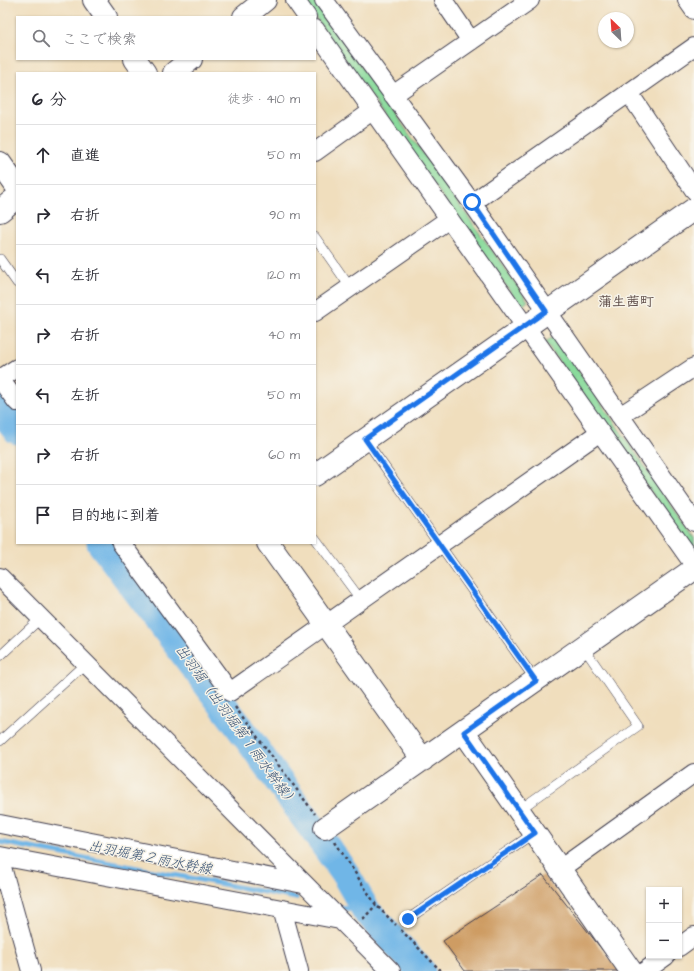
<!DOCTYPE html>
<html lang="ja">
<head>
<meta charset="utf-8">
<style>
  :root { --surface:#fff; --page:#f7f7f7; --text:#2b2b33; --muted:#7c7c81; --line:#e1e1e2 }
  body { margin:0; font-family:"Architects Daughter","Klee One",sans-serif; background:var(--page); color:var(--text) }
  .controls { position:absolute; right:12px; bottom:12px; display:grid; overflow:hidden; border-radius:0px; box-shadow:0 1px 3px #0004 }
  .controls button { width:36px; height:36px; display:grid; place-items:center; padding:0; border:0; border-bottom:1px solid var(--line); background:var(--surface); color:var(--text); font:20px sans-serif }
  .compass { position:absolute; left:598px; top:12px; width:36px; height:36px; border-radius:50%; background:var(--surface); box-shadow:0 1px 3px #0004; rotate:335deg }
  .stop { position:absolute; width:12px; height:12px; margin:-9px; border:3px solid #1a73e8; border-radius:50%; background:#fff }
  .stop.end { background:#1a73e8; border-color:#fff; box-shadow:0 1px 4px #0008 }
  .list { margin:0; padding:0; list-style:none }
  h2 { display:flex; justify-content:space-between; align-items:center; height:52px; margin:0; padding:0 16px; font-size:17px }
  h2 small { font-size:13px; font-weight:400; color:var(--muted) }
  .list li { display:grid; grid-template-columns:26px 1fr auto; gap:12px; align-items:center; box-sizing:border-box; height:60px; padding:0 16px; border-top:1px solid var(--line) }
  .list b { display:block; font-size:15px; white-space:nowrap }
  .list em { font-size:13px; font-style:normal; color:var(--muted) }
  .icon { flex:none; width:22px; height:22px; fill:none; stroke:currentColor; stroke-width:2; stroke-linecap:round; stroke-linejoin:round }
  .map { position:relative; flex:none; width:694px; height:971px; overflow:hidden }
  .search { position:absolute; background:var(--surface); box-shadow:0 1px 3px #0004; left:16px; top:16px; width:300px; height:44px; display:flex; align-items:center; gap:10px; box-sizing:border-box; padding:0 14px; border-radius:0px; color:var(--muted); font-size:15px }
  .panel { position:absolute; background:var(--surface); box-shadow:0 1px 3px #0004; left:16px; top:72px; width:300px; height:472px; border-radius:0px }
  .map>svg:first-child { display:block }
  .green { fill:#8adb9c; stroke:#567e6c }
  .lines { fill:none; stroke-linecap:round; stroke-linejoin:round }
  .stream { stroke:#70b6e7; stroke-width:5 }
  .river { stroke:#70b6e7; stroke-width:29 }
  .building { fill:#ce9c63 }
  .lane-casing { stroke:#413e4e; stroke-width:10 }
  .street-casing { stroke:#413e4e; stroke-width:20 }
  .secondary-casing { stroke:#413e4e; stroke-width:24 }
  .path { stroke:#413e4e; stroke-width:2.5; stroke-dasharray:3 3; stroke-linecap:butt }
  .lane { stroke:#fff; stroke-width:9 }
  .street { stroke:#fff; stroke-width:18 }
  .secondary { stroke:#fff; stroke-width:22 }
  .route { stroke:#1a73e8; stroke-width:5 }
  .labels { text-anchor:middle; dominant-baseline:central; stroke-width:3; stroke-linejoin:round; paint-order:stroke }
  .neighbourhood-label { font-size:14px; font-weight:bold; fill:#5e4d49; stroke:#f7f3e8 }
  .water-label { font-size:14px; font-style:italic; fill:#3d5677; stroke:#f7f3e8 }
</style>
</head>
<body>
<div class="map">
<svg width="694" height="971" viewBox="0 0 694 971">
  <rect width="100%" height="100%" fill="#f7f3e8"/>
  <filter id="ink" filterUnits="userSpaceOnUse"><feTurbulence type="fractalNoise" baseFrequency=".025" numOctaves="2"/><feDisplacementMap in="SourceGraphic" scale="8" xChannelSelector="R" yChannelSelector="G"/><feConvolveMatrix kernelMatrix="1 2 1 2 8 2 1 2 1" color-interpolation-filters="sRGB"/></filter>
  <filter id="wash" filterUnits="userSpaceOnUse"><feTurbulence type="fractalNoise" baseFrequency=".012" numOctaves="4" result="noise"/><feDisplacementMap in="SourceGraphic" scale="16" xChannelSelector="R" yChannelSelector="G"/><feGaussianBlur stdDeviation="0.9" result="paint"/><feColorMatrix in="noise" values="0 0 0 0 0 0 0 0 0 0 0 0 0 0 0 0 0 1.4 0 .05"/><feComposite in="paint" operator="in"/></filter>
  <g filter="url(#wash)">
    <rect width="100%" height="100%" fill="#f0debd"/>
    <!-- green -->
    <path class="green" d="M 303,0 L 314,0 L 528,301 L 521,307 Z
      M 555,336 L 694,538 L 694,548 L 692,550 L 545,342 Z"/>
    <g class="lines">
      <!-- stream -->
      <path class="stream" d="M 0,842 L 296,898
        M 339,907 L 367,912"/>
      <!-- river -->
      <path class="river" d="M 0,407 L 17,430
        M 101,543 L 247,737 L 344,872 L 367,912
        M 372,917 L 421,971"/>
    </g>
    <g id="blocks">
      <!-- building -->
      <path class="building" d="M 543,875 L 619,971 L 465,971 L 443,941 Z"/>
    </g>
  </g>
  <g filter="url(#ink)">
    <use href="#blocks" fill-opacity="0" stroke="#413e4e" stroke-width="1"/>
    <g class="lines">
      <!-- lane casing -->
      <g class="lane-casing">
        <path id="lane" d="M 315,237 L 350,287
          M 0,259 L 17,283
          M 365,439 L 536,681
          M 315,538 L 361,600
          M 0,656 L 41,618
          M 0,741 L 86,663
          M 519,810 L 638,726 L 584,648
          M 408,919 L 534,833"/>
      </g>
      <!-- street casing -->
      <g class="street-casing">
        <path id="street" d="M 295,0 L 307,17
          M 324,0 L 472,203 L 694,522
          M 443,0 L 471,41
          M 687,0 L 694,10
          M 315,29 L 694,565
          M 629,93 L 694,190
          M 393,95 L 530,0
          M 315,152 L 372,111
          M 472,203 L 694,47
          M 315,312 L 449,219
          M 0,379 L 17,402
          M 0,379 L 17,368
          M 620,416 L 694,367
          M 121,543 L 230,692 L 600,432
          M 0,577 L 391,971
          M 0,824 L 303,884
          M 0,856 L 340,920
          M 0,860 L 31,971
          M 560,869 L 694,773
          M 282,909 L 299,971
          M 679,947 L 694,936
          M 645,971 L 666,956"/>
      </g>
      <!-- secondary casing -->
      <g class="secondary-casing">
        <path id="secondary" d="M 94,0 L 106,17
          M 244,17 L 265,0
          M 135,59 L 145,73
          M 174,73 L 191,59
          M 0,163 L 17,187
          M 0,211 L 17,197
          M 315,475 L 694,209
          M 268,543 L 423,760
          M 464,732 L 631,971
          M 325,828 L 694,569"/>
      </g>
      <!-- path -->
      <path class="path" d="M 235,707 L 315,814
        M 335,842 L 376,905 L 396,925
        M 363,919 L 376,905
        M 401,930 L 441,971"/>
      <!-- lane -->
      <use href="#lane" class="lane"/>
      <!-- street -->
      <use href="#street" class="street"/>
      <!-- secondary -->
      <use href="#secondary" class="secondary"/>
    </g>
  </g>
  <g class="lines" filter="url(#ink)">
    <!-- route -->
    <path class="route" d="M 408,919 L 535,833 L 464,732 L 536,681 L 365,439 L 546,311 L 472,202"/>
  </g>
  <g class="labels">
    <!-- neighbourhood labels -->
    <g class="neighbourhood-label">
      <text x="626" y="302">蒲生茜町</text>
    </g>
    <!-- water labels -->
    <g class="water-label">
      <text transform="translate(236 726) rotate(54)">出羽堀（出羽堀第１雨水幹線）</text>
      <text transform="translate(150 858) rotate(11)">出羽堀第２雨水幹線</text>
    </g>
  </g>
</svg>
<div class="controls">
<button>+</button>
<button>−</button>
</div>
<svg class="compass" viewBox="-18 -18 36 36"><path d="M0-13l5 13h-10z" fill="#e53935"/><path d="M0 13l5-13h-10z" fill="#7c7c81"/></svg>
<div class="stop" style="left:472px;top:202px"></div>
<div class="stop end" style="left:408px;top:919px"></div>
<div class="search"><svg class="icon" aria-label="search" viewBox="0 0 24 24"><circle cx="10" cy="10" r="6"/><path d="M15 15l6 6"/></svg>ここで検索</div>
<section class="panel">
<h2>6 分<small>徒歩 · 410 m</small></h2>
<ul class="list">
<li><svg class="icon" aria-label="ahead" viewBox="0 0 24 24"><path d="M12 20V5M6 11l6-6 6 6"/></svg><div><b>直進</b></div><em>50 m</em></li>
<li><svg class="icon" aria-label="right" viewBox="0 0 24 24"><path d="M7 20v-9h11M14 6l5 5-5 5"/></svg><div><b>右折</b></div><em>90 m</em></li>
<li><svg class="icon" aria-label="left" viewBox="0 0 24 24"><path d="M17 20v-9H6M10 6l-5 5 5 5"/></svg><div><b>左折</b></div><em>120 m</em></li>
<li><svg class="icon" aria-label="right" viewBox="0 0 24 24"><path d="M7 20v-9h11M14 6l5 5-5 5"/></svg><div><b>右折</b></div><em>40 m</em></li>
<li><svg class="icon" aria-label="left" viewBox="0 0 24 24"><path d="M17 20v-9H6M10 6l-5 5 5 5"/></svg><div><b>左折</b></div><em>50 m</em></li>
<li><svg class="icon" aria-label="right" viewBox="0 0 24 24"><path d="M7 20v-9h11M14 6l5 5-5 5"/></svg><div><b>右折</b></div><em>60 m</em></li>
<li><svg class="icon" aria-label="arrive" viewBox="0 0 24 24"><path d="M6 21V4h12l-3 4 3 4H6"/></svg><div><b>目的地に到着</b></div></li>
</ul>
</section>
</div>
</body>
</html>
